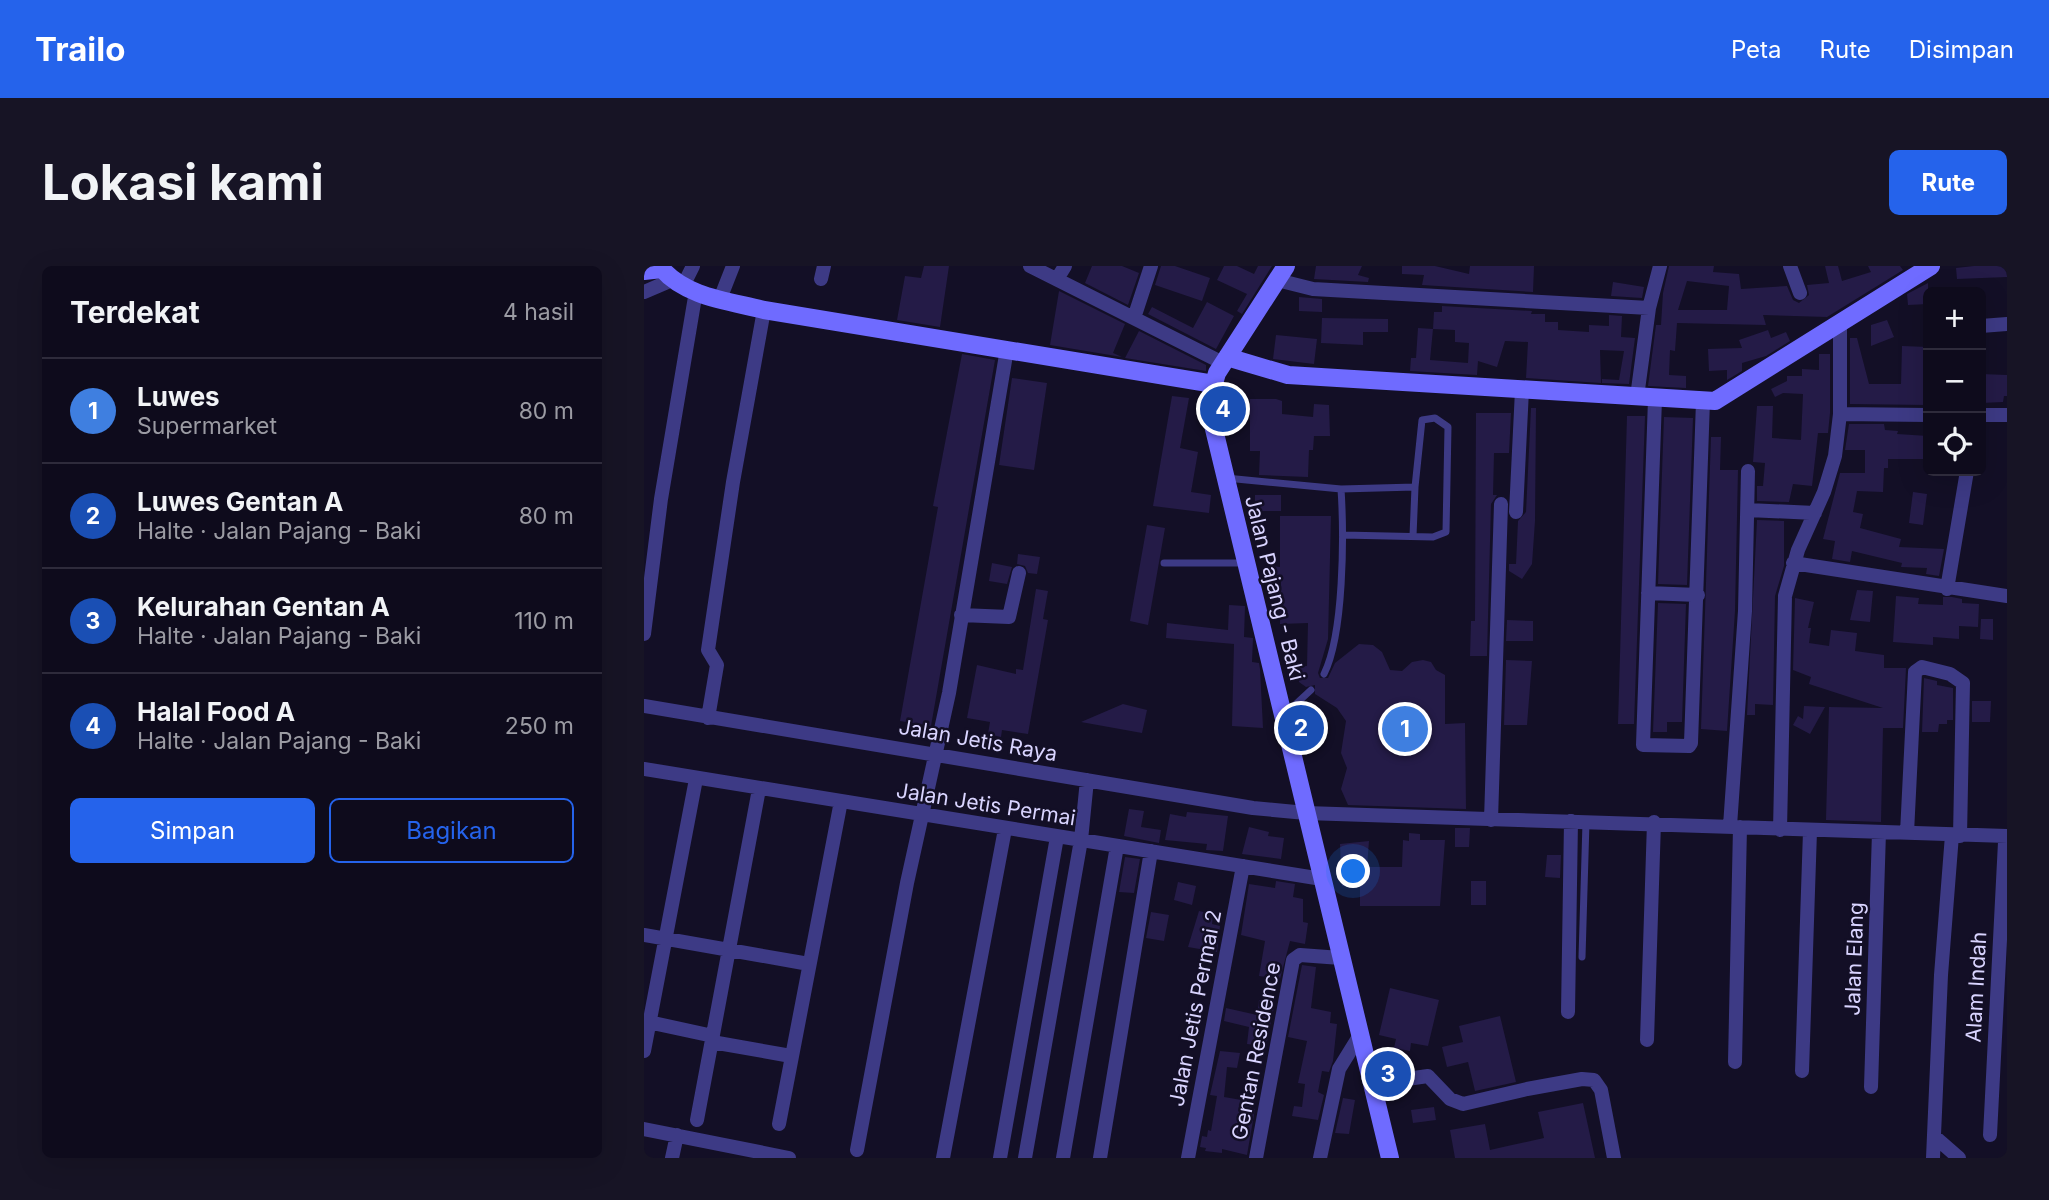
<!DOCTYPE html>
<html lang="id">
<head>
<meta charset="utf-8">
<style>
  :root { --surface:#0e0b1c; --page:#171425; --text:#f1f3f6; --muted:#9b9ba3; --line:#2e2b3b; --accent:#2563eb }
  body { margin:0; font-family:Inter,sans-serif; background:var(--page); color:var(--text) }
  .controls { position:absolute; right:21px; top:21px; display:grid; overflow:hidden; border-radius:10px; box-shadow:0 7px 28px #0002 }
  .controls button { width:63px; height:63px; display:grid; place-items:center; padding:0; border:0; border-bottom:2px solid var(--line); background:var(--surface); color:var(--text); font:35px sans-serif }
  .you { position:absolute; left:710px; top:606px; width:24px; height:24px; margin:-18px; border:5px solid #fff; border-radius:50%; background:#1a73e8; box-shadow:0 0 0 10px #1a73e833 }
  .badge { display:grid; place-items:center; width:46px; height:46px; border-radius:50%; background:var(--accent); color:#fff; font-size:23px; font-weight:700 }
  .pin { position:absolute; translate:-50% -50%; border:4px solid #fff; box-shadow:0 2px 7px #0006 }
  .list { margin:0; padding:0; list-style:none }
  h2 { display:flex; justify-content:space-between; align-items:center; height:91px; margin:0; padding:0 28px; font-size:30px }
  h2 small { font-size:23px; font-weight:400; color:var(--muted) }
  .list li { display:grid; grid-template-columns:46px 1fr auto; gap:21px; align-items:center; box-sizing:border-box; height:105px; padding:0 28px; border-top:2px solid var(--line) }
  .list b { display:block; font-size:26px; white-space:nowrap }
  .list p { margin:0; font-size:23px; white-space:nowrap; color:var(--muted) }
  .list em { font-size:23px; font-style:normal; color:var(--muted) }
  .actions { display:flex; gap:14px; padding:21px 28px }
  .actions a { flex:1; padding:16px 0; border:2px solid var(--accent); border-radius:10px; text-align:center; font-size:24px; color:var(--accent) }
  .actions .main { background:var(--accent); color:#fff }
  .icon { flex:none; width:38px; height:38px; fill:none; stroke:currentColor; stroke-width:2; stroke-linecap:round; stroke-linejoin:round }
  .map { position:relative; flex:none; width:1363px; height:892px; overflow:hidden; border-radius:10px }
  header { display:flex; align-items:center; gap:42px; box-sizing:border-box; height:98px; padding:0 35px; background:var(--accent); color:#fff }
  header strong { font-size:33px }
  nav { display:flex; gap:38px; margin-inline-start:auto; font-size:24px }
  .intro { display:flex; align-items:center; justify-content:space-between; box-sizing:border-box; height:168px; padding:0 42px }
  h1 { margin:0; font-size:49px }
  .button { padding:18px 32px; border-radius:10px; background:var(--accent); color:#fff; font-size:24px; font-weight:700 }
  main { display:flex; gap:42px; padding:0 42px }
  aside { flex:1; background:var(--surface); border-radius:10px; box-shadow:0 7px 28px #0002 }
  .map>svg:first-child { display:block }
  .building { fill:#241b47; fill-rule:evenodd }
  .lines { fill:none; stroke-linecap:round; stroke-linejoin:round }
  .lane { stroke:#3d3a85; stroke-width:7 }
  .street { stroke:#3d3a85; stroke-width:14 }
  .secondary { stroke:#6f6bff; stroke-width:18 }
  .labels { text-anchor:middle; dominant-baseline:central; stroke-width:5; stroke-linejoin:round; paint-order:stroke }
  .street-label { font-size:21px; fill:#d9d4ff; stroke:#130f26 }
</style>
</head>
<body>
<header>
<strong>Trailo</strong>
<nav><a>Peta</a><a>Rute</a><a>Disimpan</a></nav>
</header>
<div class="intro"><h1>Lokasi kami</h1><a class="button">Rute</a></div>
<main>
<aside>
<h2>Terdekat<small>4 hasil</small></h2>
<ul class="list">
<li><span class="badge" style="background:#3f7fe0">1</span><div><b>Luwes</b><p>Supermarket</p></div><em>80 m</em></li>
<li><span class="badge" style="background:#1a4fb4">2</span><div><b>Luwes Gentan A</b><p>Halte · Jalan Pajang - Baki</p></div><em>80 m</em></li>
<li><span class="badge" style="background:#1a4fb4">3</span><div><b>Kelurahan Gentan A</b><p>Halte · Jalan Pajang - Baki</p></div><em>110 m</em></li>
<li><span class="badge" style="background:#1a4fb4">4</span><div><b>Halal Food A</b><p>Halte · Jalan Pajang - Baki</p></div><em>250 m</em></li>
</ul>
<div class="actions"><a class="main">Simpan</a><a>Bagikan</a></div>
</aside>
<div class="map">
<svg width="1363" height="892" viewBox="0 0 1363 892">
  <rect width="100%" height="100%" fill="#130f26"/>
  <!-- building -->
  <path class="building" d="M 280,0 L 305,0 L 296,61 L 253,54 L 261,10 L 277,12 Z
    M 448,0 L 478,0 L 495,7 L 484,39 L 441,17 Z
    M 517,0 L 531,0 L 566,12 L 558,35 L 511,19 Z
    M 580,0 L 593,0 L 610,8 L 614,0 L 628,0 L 598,48 L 593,45 L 603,28 L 573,14 Z
    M 672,0 L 718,0 L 714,9 L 725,12 L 724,16 L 670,13 Z
    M 758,0 L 791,0 L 825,8 L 826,0 L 890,0 L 889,26 L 778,19 L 780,9 L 758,8 Z
    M 1025,0 L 1070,0 L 1069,6 L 1095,8 L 1097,23 L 1143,20 L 1149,34 L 1155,37 L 1165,29 L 1163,19 L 1185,17 L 1181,0 L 1194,0 L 1198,15 L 1227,6 L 1224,0 L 1256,0 L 1259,4 L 1183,51 L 1119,49 L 1122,59 L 1033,57 L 1031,85 L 1026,84 L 1025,109 L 1042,110 L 1042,122 L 1004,120 L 1012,59 L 1017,59 L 1019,27 ZM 1043,15 L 1085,20 L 1083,44 L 1034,44 Z
    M 1330,0 L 1363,0 L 1363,11 L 1313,13 L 1312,2 Z
    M 969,16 L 1000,21 L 998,32 L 967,30 Z
    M 1284,17 L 1284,38 L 1264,39 L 1263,28 Z
    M 415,25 L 481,58 L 469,87 L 478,91 L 406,79 Z
    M 655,31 L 678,33 L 678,46 L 655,45 Z
    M 563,36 L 590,50 L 572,83 L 504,48 L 508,41 L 549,62 Z
    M 798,40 L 888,45 L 887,48 L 901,48 L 901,56 L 914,56 L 914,64 L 945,66 L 945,59 L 965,60 L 965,49 L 978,50 L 977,71 L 991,72 L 985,118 L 958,117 L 958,113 L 975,114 L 980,85 L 956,84 L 957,117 L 882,112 L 884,76 L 861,75 L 853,101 L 834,95 L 833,109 L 766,105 L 767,92 L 772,92 L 774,62 L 789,63 L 790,46 L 798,46 ZM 789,63 L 811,64 L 811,76 L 825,77 L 824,97 L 786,94 Z
    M 678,52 L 744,53 L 744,66 L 719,66 L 719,79 L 677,77 Z
    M 1243,54 L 1250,71 L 1227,80 L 1227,59 Z
    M 1124,64 L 1127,72 L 1142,66 L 1146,75 L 1122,90 L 1098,97 L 1098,105 L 1083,114 L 1083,104 L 1065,105 L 1064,83 L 1098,82 L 1095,74 Z
    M 495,65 L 562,99 L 562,105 L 481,92 Z
    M 632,69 L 673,73 L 670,98 L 629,93 Z
    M 1206,72 L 1213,72 L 1225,118 L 1257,118 L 1258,80 L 1284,81 L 1284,139 L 1206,138 Z
    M 318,88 L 351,94 L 287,460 L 256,455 L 294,241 L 289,240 Z
    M 1175,88 L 1186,88 L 1186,147 L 1184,167 L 1174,167 L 1168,220 L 1149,218 L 1145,236 L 1113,235 L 1113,220 L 1119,220 L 1121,197 L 1109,196 L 1113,140 L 1129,140 L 1128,172 L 1157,174 L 1159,128 L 1139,127 L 1131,131 L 1127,123 L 1143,115 L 1143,110 L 1158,110 L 1158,103 L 1175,104 Z
    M 1337,108 L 1363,109 L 1363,130 L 1360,130 L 1359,136 L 1337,137 Z
    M 368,112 L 403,117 L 390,204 L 355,199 Z
    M 528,130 L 545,132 L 536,182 L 554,186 L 547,226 L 567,229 L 565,247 L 509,240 Z
    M 606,133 L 632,133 L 638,135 L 638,148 L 669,151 L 670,138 L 685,139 L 686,170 L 670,170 L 669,184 L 665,184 L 664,211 L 615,209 L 616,185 L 606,185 Z
    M 887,142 L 892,142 L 891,255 L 888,298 L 878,313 L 865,305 L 865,298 L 872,298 L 874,255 L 882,246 Z
    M 832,147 L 867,147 L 865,187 L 850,187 L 849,229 L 853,229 L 847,238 L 843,390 L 826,390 L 827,355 L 831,355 Z
    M 983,150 L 1001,150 L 990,458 L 974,458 Z
    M 1020,151 L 1049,152 L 1043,319 L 1014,318 Z
    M 1205,158 L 1240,158 L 1241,164 L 1254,165 L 1253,168 L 1284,170 L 1284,193 L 1244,193 L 1244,202 L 1240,202 L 1239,226 L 1213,225 L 1209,246 L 1219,248 L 1216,262 L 1257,273 L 1255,281 L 1300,283 L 1295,310 L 1282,308 L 1283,302 L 1257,301 L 1258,297 L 1208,285 L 1206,296 L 1188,293 L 1191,275 L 1179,273 L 1196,207 L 1221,207 L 1221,184 L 1201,184 Z
    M 1067,171 L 1077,171 L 1076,204 L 1094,204 L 1091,345 L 1083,465 L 1057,463 Z
    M 1269,226 L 1283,228 L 1279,259 L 1265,257 Z
    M 611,229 L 637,229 L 637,245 L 611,245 Z
    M 636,250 L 687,250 L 684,373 L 674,407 L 676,412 L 684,412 L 691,397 L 715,378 L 729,379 L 738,386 L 746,404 L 758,405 L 768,396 L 779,394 L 787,396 L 792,404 L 801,409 L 801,458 L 821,457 L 822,543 L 704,539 L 697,523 L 703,502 L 697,487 L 702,455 L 693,442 L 671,428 L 671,419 L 662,421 L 655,416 L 654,401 L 663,400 L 664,357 L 636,358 L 637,315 L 627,314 L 627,300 L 636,301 Z
    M 1113,254 L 1140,255 L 1140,300 L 1131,330 L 1129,439 L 1111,438 L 1111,449 L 1103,449 Z
    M 503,259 L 521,262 L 504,359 L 486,355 Z
    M 374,288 L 396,291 L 393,308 L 384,307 L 381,300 L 373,298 Z
    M 348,297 L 368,301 L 363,318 L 345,315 Z
    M 392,323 L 404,325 L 399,353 L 404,354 L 384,468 L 358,464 L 357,471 L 344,468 L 346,456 L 323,452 L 333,399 L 372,408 L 372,403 L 379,404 Z
    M 1213,324 L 1229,325 L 1226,356 L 1206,354 Z
    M 1252,330 L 1275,332 L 1274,338 L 1299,339 L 1299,331 L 1308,331 L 1318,333 L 1318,337 L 1335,338 L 1334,361 L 1315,360 L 1315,373 L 1289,371 L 1289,379 L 1249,376 Z
    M 1151,332 L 1170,336 L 1164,362 L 1167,362 L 1165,377 L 1185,380 L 1187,364 L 1213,367 L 1211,385 L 1240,389 L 1240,402 L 1262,402 L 1259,462 L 1239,462 L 1237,556 L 1182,554 L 1185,441 L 1239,442 L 1165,418 L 1167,411 L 1149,404 Z
    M 1014,337 L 1042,338 L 1038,456 L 1023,456 L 1023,466 L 1009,466 Z
    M 585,339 L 601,340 L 600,371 L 609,372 L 608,396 L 615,397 L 616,403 L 619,462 L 588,460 L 590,378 L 522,372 L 523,357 L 584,364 Z
    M 1337,353 L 1349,353 L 1349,374 L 1336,373 Z
    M 863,354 L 889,355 L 889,375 L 862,375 Z
    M 862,394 L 888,395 L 883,459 L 860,459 Z
    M 1280,412 L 1293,415 L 1293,419 L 1309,422 L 1309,454 L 1303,454 L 1303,458 L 1295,458 L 1294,466 L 1278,466 Z
    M 1328,435 L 1347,435 L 1346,456 L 1328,456 Z
    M 479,438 L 503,444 L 498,467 L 437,456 Z
    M 1160,440 L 1181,441 L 1166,468 L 1149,459 L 1154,450 L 1159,453 Z
    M 485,543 L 500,545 L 497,561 L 517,564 L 515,577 L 480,570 Z
    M 543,546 L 584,550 L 579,585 L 562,584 L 563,578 L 521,574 L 526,548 L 542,551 Z
    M 605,561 L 625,566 L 624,570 L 640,572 L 637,593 L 598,588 Z
    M 811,562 L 826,562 L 825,581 L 811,581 Z
    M 765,567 L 776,568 L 776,574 L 801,574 L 796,640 L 716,640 L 716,620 L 698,620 L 696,578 L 725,575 L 723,601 L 758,601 L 759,574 L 765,575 Z
    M 903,589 L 917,589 L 916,612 L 901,611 Z
    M 481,591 L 496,593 L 490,627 L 475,626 Z
    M 632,615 L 651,618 L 649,631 L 659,633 L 659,656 L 664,657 L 661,678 L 646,675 L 636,713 L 615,710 L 621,675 L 597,669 L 605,618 L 631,622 Z
    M 827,615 L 842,615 L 842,639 L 827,639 Z
    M 534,616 L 552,620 L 548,639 L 530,634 Z
    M 555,645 L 569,648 L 568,658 L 576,660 L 573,686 L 544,681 Z
    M 507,646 L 525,649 L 520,675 L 502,672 Z
    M 658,699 L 672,701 L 667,742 L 687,746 L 686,757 L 693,758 L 689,795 L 685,806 L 678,805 L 674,826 L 680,829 L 674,854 L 648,850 L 650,840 L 658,841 L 661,818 L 654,817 L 663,775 L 644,771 Z
    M 746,722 L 795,734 L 784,780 L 767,777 L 766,785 L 750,782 L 752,773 L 735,769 Z
    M 615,734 L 631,736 L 622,780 L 603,778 L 605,761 L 580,755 L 582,742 L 613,749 Z
    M 856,750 L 872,816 L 831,825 L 824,796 L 803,801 L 798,781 L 819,776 L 815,760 Z
    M 576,785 L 596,787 L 593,802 L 583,801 L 580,831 L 609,836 L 607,842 L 611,843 L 603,889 L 578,883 L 578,887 L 561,885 L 562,882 L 556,881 L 558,870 L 563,871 L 564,864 L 567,865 L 573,830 L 566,829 Z
    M 699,832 L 711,834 L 705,868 L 691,867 Z
    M 939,837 L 951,892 L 811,892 L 806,864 L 841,858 L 846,884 L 868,879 L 900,872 L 894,846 Z
    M 790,841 L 792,854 L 769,857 L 767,844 Z"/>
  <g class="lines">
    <!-- lane -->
    <path class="lane" d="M 582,212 L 697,223 C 700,269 700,368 680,408
      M 697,223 L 771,221 L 778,154 L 791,152 L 804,161 L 802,266 L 789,271 L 699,269
      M 769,270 L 771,221
      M 520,297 L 600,297
      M 641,448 L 667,424
      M 938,691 L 942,556"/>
    <!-- street -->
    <path class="street" d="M 386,0 L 579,97
      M 1146,0 L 1156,27
      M 177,13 L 180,0
      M 413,13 L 421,0
      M 633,14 L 669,23 L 1005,42
      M 39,20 L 49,0
      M 0,26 L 28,14
      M 76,33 L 89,0
      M 490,52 L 507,0
      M 1337,60 L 1363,58
      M 993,131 L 1005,42 L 1016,0
      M 1011,133 L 999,479 L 1045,480 L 1047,477 L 1059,135
      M 1196,148 L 1284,149
      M 1337,149 L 1363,149
      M 1104,244 L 1171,247
      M 872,246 L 878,124
      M 1149,297 L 1363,330
      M 1303,323 L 1323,205
      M 1004,327 L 1054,329
      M 317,349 L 365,351 L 375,307
      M 0,368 L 17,233 L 52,25
      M 0,440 L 609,542 L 662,547 L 1363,570
      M 64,452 L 73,399 L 64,384 L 89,216 L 120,44
      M 0,503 L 678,613
      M 847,554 L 857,238
      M 1086,560 L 1101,345 L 1104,205
      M 1136,564 L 1141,330 L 1154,284 L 1180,226 L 1191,190 L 1196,148 L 1196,56
      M 1263,567 L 1271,406 L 1278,401 L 1306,408 L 1319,417 L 1316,570
      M 0,669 L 165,698
      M 924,746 L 927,555
      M 0,755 L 69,770
      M 1003,774 L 1010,556
      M 68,776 L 147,790
      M 0,785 L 52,513
      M 1091,796 L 1096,561
      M 1158,805 L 1166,565
      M 728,818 L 784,810 L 806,833 L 819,838 L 883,823 L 938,813 L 950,814 L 957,824 L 970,892
      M 1227,821 L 1235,566
      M 53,854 L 115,523
      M 135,858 L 197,535
      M 0,863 L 145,892
      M 1346,869 L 1361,576
      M 1291,871 L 1315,892
      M 213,884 L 263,617 L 305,427 L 363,83
      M 28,892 L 33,869
      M 299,892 L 361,563
      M 356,892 L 413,571
      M 381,892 L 437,574 L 443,514
      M 419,892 L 473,580
      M 456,892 L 507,585
      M 544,892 L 599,600
      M 612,892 L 649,694 L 656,689 L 697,692
      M 676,892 L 695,803 L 716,769
      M 1289,892 L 1297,709 L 1308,569"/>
    <!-- secondary -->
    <path class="secondary" d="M 642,0 L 573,107 L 567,128 L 569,159 L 746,892
      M 0,5 L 18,3 C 42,31 85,35 120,44 L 570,118
      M 583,91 L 644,109 L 1071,135 L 1287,0"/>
  </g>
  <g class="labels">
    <!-- street labels -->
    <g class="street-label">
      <text transform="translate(631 322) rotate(76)">Jalan Pajang - Baki</text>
      <text transform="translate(334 474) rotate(10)">Jalan Jetis Raya</text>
      <text transform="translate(342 538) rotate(9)">Jalan Jetis Permai</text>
      <text transform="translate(1210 693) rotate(-88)">Jalan Elang</text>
      <text transform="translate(1332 721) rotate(-87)">Alam Indah</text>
      <text transform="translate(551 742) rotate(-79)">Jalan Jetis Permai 2</text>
      <text transform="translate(612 785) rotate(-79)">Gentan Residence</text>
    </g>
  </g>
</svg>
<div class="controls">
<button>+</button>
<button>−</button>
<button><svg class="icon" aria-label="locate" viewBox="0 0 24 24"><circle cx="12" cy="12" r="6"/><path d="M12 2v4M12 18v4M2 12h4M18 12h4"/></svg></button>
</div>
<div class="you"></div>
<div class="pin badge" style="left:761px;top:463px;background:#3f7fe0">1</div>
<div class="pin badge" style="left:657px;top:462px;background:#1a4fb4">2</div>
<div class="pin badge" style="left:744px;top:808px;background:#1a4fb4">3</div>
<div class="pin badge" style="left:579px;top:143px;background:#1a4fb4">4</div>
</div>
</main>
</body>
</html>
